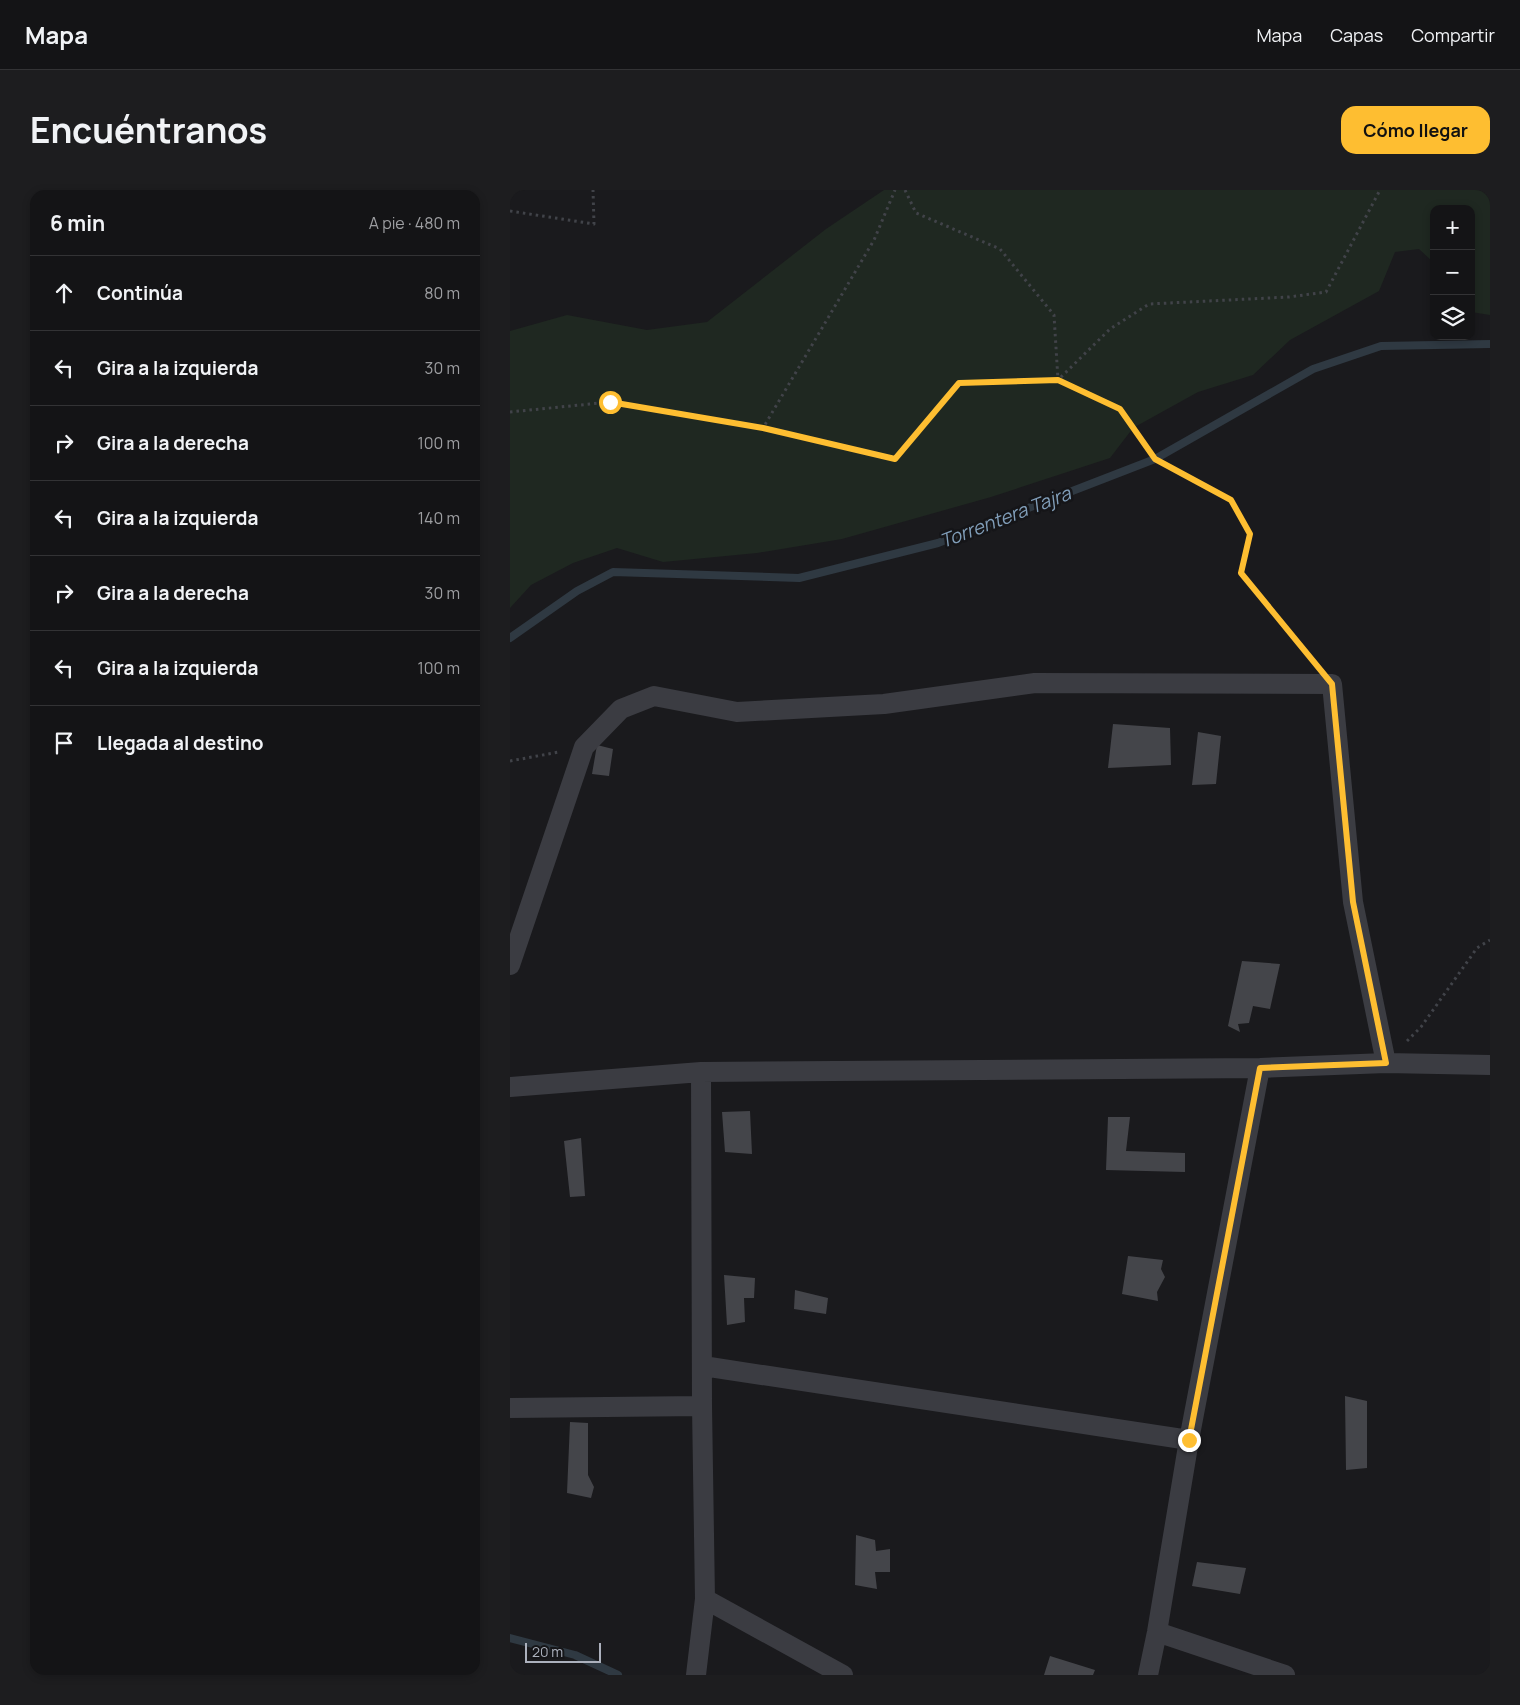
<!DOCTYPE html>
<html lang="es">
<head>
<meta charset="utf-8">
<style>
  :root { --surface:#141416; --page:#1d1d1f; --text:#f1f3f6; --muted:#9d9ea1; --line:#333335; --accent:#febe31 }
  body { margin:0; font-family:Manrope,sans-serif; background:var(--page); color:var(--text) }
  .controls { position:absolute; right:15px; top:15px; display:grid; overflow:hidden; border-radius:10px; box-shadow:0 2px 8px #0003 }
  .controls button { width:45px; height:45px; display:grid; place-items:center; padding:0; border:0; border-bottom:1px solid var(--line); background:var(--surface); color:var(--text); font:25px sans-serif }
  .scale { position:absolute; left:15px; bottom:12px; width:76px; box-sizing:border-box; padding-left:5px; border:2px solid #acb1bd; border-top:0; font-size:14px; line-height:18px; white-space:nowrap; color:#acb1bd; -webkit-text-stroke:4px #151518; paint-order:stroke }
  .stop { position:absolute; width:15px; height:15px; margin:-11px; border:4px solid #febe31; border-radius:50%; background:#fff }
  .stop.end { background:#febe31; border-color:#fff; box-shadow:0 1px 5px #0008 }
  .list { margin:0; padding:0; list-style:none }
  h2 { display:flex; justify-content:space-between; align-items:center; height:65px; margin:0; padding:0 20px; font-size:21px }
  h2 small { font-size:16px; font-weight:400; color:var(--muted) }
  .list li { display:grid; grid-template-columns:32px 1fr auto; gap:15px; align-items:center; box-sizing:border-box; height:75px; padding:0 20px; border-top:1px solid var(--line) }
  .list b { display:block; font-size:19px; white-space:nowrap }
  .list em { font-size:16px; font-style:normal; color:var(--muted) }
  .icon { flex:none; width:28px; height:28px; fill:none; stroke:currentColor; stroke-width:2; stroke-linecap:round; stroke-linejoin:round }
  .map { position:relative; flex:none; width:980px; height:1485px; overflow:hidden; border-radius:15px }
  header { display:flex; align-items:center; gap:30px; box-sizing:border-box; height:70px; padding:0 25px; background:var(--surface); border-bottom:1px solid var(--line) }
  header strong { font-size:24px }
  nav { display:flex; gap:28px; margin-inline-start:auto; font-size:18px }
  .intro { display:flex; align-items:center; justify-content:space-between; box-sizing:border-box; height:120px; padding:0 30px }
  h1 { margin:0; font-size:35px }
  .button { padding:12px 22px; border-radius:15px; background:var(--accent); color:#111; font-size:18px; font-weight:700 }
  main { display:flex; gap:30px; padding:0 30px }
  aside { flex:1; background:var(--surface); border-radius:15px; box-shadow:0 2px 8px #0003 }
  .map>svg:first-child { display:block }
  .green { fill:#1f2821 }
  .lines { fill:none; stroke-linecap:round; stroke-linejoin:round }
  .stream { stroke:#2f3942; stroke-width:8 }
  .building { fill:#44454a }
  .path { stroke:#414349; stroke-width:3; stroke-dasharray:2.5 4; stroke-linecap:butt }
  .street { stroke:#3b3c42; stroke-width:20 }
  .route { stroke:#febe31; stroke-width:6 }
  .labels { text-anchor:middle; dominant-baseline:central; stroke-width:5; stroke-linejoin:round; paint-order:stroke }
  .water-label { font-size:19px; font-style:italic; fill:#819eb9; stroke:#151518 }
</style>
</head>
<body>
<header>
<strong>Mapa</strong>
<nav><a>Mapa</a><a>Capas</a><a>Compartir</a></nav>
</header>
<div class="intro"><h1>Encuéntranos</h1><a class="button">Cómo llegar</a></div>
<main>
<aside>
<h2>6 min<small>A pie · 480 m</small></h2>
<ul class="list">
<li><svg class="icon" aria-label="ahead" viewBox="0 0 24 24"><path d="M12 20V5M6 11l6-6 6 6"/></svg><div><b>Continúa</b></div><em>80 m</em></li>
<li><svg class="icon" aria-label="left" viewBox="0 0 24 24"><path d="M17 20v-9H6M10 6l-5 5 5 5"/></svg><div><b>Gira a la izquierda</b></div><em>30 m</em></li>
<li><svg class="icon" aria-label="right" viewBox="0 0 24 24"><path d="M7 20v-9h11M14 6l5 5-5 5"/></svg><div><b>Gira a la derecha</b></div><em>100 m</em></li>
<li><svg class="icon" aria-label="left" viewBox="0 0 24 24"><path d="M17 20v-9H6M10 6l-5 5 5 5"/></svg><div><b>Gira a la izquierda</b></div><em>140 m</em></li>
<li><svg class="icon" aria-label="right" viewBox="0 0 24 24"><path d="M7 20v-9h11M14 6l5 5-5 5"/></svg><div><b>Gira a la derecha</b></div><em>30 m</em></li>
<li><svg class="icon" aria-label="left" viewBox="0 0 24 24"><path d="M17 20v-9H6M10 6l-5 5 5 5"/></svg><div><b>Gira a la izquierda</b></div><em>100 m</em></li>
<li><svg class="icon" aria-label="arrive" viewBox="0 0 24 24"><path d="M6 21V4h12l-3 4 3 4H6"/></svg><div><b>Llegada al destino</b></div></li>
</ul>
</aside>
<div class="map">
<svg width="980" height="1485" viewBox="0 0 980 1485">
  <rect width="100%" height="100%" fill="#1a1a1d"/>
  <!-- green -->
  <path class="green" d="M 374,0 L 980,0 L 980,125 L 961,122 L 961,19 L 924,19 L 924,73 L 909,59 L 885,62 L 869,101 L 780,150 L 743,185 L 688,202 L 623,238 L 600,268 L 481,307 L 332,349 L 247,363 L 153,372 L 107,358 L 63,373 L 21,395 L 0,418 L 0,141 L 57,125 L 137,140 L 197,132 L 316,39 Z"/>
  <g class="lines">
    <!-- stream -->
    <path class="stream" d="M 0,448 L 67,401 L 103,382 L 289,388 L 428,353 L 645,269 L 803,179 L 871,156 L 980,154
      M 0,1448 L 65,1465 L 108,1485"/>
  </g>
  <!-- building -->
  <path class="building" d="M 603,534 L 660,538 L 661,575 L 598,578 Z
    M 688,542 L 711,546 L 706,594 L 682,595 Z
    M 87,555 L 103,559 L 99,586 L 82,584 Z
    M 732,771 L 770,774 L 760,819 L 743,816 L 739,833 L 728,834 L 730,842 L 718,836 Z
    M 240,921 L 242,964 L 215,962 L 212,922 Z
    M 598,927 L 620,927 L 616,961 L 675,963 L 675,982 L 596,980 Z
    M 71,948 L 75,1006 L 60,1007 L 54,951 Z
    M 618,1066 L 653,1070 L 651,1079 L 655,1087 L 647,1102 L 648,1111 L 612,1104 Z
    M 214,1085 L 245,1088 L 244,1108 L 234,1108 L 235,1132 L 217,1135 Z
    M 285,1100 L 318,1108 L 316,1124 L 284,1119 Z
    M 835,1206 L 857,1211 L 857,1278 L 836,1280 Z
    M 60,1232 L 78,1233 L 78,1285 L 84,1297 L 81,1308 L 57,1303 Z
    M 346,1345 L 365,1350 L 366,1361 L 380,1359 L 380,1382 L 365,1382 L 367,1399 L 345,1395 Z
    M 687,1372 L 736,1378 L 730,1404 L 682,1396 Z
    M 540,1466 L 585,1480 L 583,1485 L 534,1485 Z"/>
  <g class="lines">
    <!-- path -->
    <path class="path" d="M 395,0 L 406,23 L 490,59 L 544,125 L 548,190 L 610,219 L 645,269 L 721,309 L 740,344 L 731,383 L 803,472
      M 0,21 L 84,34 L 83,0
      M 0,222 L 100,212 L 253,238 L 364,50 L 385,0
      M 253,238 L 385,269 L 449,193 L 548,190 L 600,139 L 639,114 L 779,107 L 816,102 L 870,0
      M 0,571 L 49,562
      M 897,851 L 911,837 L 967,758 L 980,750"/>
    <!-- street -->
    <path class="street" d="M 0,775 L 74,557 L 111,519 L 144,506 L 227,522 L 374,514 L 525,493 L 822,494 L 843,712 L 876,873
      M 0,897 L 191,882 L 750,878 L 876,873 L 980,875
      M 193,1176 L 679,1250
      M 0,1218 L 192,1216
      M 195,1409 L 333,1485
      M 647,1442 L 775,1485
      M 186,1485 L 195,1409 L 192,1216 L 191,882
      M 638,1485 L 647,1442 L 679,1250 L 750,878"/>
  </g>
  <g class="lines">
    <!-- route -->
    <path class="route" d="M 100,212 L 253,238 L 385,269 L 449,193 L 548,190 L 610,219 L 645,269 L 721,310 L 740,344 L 731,383 L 822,494 L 843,712 L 876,873 L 750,878 L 679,1250"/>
  </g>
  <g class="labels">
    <!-- water labels -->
    <g class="water-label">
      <text transform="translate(495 327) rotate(-21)">Torrentera Tajra</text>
    </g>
  </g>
</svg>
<div class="controls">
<button>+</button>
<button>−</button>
<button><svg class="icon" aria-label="layers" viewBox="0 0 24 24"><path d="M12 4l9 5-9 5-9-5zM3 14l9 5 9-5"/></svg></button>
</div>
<div class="scale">20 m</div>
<div class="stop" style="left:100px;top:212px"></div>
<div class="stop end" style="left:679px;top:1250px"></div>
</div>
</main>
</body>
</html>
